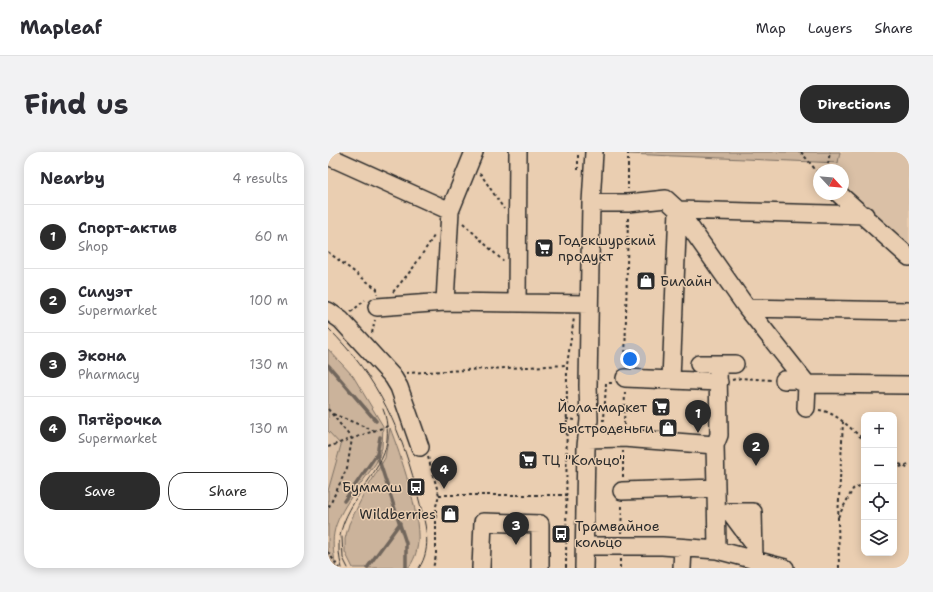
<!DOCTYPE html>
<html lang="en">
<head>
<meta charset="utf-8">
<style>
  :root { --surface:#fff; --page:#f2f2f3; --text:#2b2b33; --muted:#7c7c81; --line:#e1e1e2; --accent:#2b2b2b }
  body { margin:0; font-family:"Shantell Sans",sans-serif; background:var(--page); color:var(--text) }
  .controls { position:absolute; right:12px; bottom:12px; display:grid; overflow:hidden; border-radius:8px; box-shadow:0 2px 10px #0003 }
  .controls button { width:36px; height:36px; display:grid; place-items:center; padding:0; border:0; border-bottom:1px solid var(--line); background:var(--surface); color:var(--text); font:20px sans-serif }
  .compass { position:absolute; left:485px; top:12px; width:36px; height:36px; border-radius:50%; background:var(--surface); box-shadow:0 2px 10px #0003; rotate:116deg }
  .you { position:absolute; left:302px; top:207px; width:14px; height:14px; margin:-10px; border:3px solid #fff; border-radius:50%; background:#1a73e8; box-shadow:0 0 0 6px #1a73e833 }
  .badge { display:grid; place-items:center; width:26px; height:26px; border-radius:50%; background:var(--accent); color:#fff; font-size:13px; font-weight:700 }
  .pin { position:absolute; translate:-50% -33px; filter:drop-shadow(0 1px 2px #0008) }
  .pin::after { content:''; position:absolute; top:21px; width:14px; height:12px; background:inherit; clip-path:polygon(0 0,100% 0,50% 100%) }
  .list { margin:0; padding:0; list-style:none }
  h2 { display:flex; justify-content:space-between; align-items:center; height:52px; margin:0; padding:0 16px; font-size:17px }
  h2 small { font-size:13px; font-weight:400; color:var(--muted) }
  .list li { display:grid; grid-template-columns:26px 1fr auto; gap:12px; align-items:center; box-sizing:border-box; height:64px; padding:0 16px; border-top:1px solid var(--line) }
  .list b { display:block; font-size:15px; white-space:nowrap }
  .list p { margin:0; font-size:13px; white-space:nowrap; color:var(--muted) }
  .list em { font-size:13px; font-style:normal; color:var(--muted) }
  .actions { display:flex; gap:8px; padding:12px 16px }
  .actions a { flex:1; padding:9px 0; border:1px solid var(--accent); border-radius:16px; text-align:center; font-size:14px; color:var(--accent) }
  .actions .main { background:var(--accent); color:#fff }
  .icon { flex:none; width:22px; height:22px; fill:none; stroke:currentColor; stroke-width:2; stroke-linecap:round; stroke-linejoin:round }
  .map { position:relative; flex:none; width:581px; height:416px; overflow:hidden; border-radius:16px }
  header { display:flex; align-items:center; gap:24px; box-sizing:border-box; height:56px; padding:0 20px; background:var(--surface); border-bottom:1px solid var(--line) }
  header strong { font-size:19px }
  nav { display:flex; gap:22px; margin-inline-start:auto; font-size:14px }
  .intro { display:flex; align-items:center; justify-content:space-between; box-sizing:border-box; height:96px; padding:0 24px }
  h1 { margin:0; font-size:28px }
  .button { padding:10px 18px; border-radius:16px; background:var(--accent); color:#fff; font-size:14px; font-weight:700 }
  main { display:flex; gap:24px; padding:0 24px }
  aside { flex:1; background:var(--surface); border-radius:16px; box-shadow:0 2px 10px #0003 }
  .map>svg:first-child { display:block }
  .built { fill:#dac0a6 }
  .green { fill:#cbb39b; stroke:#7b6f63 }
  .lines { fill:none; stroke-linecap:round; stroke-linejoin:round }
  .stream { stroke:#71665c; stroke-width:3.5 }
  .minor-casing { stroke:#2b2b2b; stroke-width:20 }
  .path { stroke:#2b2b2b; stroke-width:2; stroke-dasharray:3 3; stroke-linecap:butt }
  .minor { stroke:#eaceb1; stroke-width:17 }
  .tram { stroke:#2b2b2b; stroke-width:1 }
  .labels { text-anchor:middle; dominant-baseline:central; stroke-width:3; stroke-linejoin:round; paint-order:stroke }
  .poi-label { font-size:14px; fill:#2b2b2b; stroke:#eaceb1; text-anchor:start }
</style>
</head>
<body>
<header>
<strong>Mapleaf</strong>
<nav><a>Map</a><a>Layers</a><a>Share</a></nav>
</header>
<div class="intro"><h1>Find us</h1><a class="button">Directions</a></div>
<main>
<aside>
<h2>Nearby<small>4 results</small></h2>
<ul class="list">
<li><span class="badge">1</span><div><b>Спорт-актив</b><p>Shop</p></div><em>60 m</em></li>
<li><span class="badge">2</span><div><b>Силуэт</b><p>Supermarket</p></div><em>100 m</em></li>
<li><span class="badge">3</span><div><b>Экона</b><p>Pharmacy</p></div><em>130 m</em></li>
<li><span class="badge">4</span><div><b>Пятёрочка</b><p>Supermarket</p></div><em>130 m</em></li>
</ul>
<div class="actions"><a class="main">Save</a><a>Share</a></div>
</aside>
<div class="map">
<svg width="581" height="416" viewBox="0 0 581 416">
  <rect width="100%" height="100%" fill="#eaceb1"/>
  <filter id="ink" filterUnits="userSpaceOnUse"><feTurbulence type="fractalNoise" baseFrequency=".025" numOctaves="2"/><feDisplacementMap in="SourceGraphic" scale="8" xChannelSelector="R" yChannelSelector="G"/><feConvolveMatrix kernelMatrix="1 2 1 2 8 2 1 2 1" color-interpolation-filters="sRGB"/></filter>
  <g filter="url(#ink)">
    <!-- built -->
    <path class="built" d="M 512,0 L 581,0 L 581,90 L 566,87 L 536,57 L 515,31 L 515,18 L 504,17 L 510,11 Z
      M 0,279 L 13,293 L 0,339 Z"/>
    <!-- green -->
    <path class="green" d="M 300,0 L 512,0 L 510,11 L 300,2 Z
      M 0,197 L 25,224 L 55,274 L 54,296 L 48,311 C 34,331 10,358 6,381 C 4,392 6,405 8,416 L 0,416 L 0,339 L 13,293 L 0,279 Z
      M 62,276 C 73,304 92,361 90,390 C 89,400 86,409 80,416 L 25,416 L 17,400 L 17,387 L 21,372 L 37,340 L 57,306 Z"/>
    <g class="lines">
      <!-- stream -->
      <path class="stream" d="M 0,213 L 48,269
        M 49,302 L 78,391 L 78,415
        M 16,349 L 49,302 L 52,285
        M 39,416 L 72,371"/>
      <!-- minor casing -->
      <g class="minor-casing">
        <path id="minor" d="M 0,4 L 122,59
          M 511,42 L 581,105
          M 263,51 L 300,51 L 338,47 L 350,58 L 419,156 L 479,232 L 478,256
          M 117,150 L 122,59 L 146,0
          M 189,151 L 190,0
          M 49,155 L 117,150 L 261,152
          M 419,156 L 581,159
          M 0,159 L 13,168 L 65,225 L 71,235 L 92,295
          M 371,212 L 407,212
          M 297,226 L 391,230
          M 343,227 L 350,58 L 537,63
          M 456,228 L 469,228 L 479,232 L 581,233
          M 260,287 L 295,286 L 387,293
          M 388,336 L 389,398
          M 294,339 L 388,336 L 387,293 L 391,283 L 390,212
          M 425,391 L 402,360 L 425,360 L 426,406
          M 257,394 L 334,394 L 389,398 L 457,416
          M 153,416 L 155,370 L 212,372 L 212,416
          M 256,416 L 258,294 L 261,268 L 260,234 L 263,51 L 266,0
          M 354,416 L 355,396"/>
      </g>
      <!-- path -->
      <path class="path" d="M 300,0 L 300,37
        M 473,0 L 491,22
        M 250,18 L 250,0
        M 499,18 L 502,0
        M 152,21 L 176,57
        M 135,71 L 175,109
        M 0,100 L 49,137 L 49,142
        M 65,140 L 85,116 L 106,84
        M 23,160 L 37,148
        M 44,181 L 47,168
        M 297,213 L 300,65
        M 78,221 L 239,213
        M 404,228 L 413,226 L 443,228
        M 0,257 L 24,287 L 19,316 L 0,357
        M 491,258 C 508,260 523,277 536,288
        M 5,262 L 47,279
        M 238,267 L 248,268
        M 274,268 L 276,268 L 278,231 L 284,231
        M 296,273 L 297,239
        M 0,295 L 60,274
        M 100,305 L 111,343 L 108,354 L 108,404 L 105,416
        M 566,309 L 581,317
        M 566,317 L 581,312
        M 295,325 L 295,299
        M 111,343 L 238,343
        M 510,365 L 525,337 L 536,332
        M 225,376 L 238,377
        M 293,381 L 294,353
        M 0,400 L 11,416
        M 238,416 L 239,213 L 246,166
        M 292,416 L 292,407
        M 511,416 L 510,366 L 515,270"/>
      <!-- minor -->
      <use href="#minor" class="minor"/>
      <!-- tram -->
      <path class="tram" d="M 0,176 C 51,226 75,281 91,348 C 97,371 105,395 91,416
        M 14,385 L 15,406 L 20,416
        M 14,416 C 0,370 36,342 54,306 C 61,292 61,271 55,257"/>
    </g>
  </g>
  <!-- icons -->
  <defs>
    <g id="supermarket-square" transform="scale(1)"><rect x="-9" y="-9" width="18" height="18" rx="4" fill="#2b2b2b" stroke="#eaceb1"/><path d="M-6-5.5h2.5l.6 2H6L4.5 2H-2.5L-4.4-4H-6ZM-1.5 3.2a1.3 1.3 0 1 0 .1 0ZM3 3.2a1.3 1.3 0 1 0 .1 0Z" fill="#fff"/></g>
    <g id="shop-square" transform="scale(1)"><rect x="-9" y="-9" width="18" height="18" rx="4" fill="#2b2b2b" stroke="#eaceb1"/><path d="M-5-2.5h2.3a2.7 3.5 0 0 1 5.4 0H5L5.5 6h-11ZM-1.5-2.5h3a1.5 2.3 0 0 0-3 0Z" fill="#fff"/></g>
    <g id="bus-square" transform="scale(1)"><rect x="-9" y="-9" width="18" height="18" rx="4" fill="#2b2b2b" stroke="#eaceb1"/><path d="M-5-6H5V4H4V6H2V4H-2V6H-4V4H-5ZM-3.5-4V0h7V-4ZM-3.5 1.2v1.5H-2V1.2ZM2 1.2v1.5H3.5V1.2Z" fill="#fff"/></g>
  </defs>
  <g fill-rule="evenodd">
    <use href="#supermarket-square" x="216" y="96"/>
    <use href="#shop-square" x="318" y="129"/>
    <use href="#supermarket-square" x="333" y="255"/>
    <use href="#shop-square" x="340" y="276"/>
    <use href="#supermarket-square" x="200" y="308"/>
    <use href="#bus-square" x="88" y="335"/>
    <use href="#shop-square" x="122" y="362"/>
    <use href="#bus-square" x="233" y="382"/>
  </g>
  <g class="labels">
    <!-- poi labels -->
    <g class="poi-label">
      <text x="230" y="88">Годекшурский<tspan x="230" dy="16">продукт</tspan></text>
      <text x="332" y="129">Билайн</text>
      <text x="319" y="255" text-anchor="end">Йола-маркет</text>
      <text x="326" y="276" text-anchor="end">Быстроденьги</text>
      <text x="214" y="308">ТЦ "Кольцо"</text>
      <text x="74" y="335" text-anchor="end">Буммаш</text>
      <text x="108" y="362" text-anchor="end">Wildberries</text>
      <text x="247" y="374">Трамвайное<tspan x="247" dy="16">кольцо</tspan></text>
    </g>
  </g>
</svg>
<div class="controls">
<button>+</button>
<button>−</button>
<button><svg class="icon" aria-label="locate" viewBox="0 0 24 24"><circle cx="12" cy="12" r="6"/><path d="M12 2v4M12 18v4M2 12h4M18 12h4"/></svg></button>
<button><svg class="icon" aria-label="layers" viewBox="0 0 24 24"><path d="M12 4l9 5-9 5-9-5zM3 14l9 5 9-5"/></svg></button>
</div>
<svg class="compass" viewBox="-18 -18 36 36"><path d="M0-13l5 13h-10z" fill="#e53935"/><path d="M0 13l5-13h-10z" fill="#7c7c81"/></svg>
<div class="you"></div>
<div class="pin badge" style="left:370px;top:281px">1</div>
<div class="pin badge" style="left:428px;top:314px">2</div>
<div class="pin badge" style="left:188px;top:393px">3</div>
<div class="pin badge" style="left:116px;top:337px">4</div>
</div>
</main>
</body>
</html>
